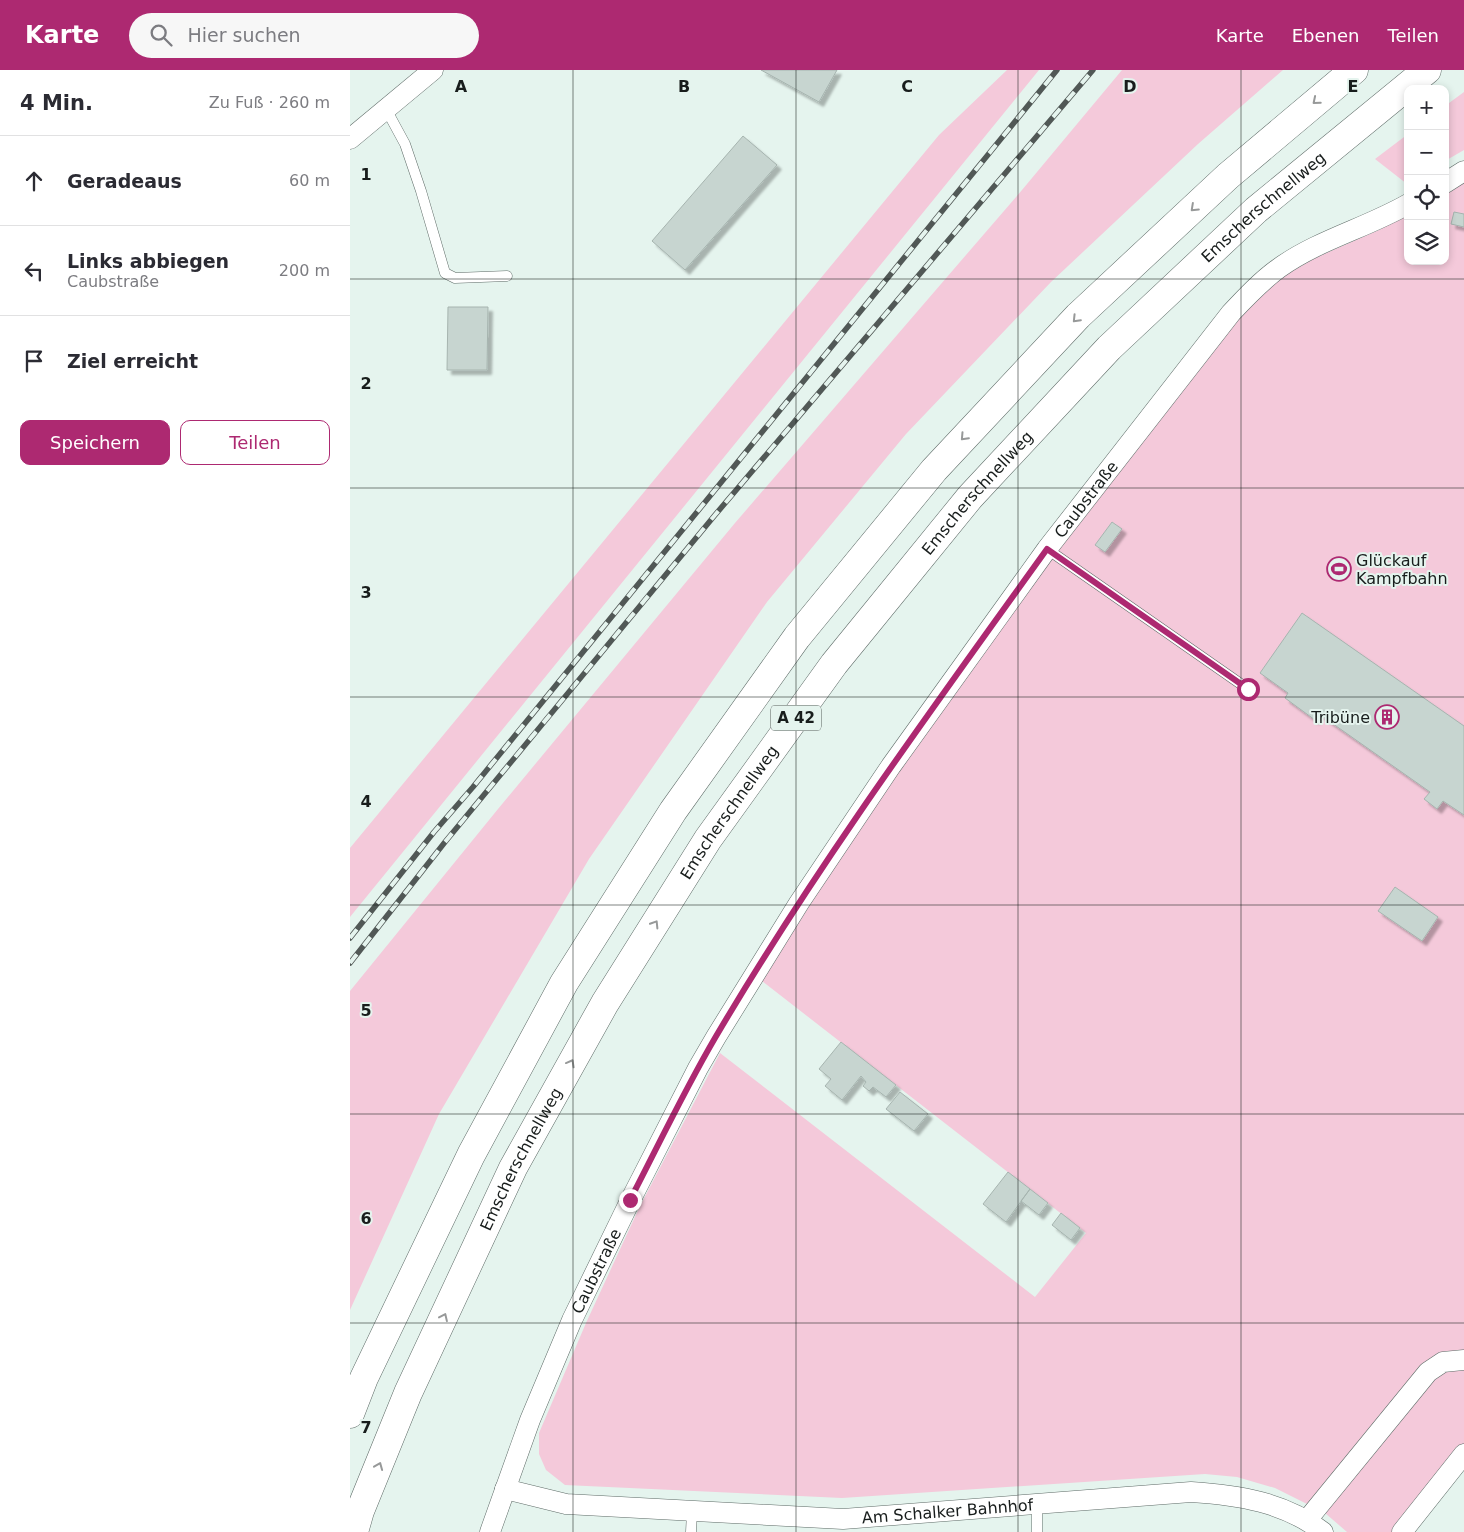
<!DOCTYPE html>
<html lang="de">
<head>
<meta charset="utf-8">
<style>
  :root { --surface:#fff; --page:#f7f7f7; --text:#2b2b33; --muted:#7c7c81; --line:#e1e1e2; --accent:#ad2971 }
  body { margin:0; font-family:"DejaVu Sans",sans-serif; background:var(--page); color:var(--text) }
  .controls { position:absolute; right:15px; top:15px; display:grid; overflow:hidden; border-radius:10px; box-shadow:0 2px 8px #0003 }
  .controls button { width:45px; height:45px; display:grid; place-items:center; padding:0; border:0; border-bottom:1px solid var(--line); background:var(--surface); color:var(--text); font:25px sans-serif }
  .stop { position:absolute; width:15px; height:15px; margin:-11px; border:4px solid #ad2971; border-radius:50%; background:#fff }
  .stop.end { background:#ad2971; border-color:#fff; box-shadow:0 1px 5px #0008 }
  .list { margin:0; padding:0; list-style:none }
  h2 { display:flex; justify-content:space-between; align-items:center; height:65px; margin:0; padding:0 20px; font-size:21px }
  h2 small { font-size:16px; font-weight:400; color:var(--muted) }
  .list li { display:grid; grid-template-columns:32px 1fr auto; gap:15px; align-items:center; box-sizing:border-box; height:90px; padding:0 20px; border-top:1px solid var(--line) }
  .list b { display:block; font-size:19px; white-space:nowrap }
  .list p { margin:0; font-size:16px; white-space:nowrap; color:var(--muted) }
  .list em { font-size:16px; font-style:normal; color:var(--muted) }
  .actions { display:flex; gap:10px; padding:15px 20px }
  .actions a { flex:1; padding:11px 0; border:1px solid var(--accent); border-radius:10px; text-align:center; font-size:18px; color:var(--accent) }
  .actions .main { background:var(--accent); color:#fff }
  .icon { flex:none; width:28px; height:28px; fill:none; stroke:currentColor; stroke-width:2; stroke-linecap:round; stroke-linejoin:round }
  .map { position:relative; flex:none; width:1114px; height:1462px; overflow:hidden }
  header { display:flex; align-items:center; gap:30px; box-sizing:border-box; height:70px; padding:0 25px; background:var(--accent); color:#fff }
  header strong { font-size:24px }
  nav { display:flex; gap:28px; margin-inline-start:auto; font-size:18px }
  .search { width:350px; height:45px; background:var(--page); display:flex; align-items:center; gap:12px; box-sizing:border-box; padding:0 18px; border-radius:28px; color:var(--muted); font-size:19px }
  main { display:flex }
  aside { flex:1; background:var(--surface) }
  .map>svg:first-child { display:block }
  .green { fill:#f4c9da }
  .building { fill:#c7d5d0; stroke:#a6b4af; filter:url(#shadow) }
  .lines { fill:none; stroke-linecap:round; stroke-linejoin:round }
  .lane-casing { stroke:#5e6b67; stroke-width:11 }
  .street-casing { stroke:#5e6b67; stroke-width:21 }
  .highway-casing { stroke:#5e6b67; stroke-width:29 }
  .lane { stroke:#fff; stroke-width:10 }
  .street { stroke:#fff; stroke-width:20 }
  .highway { stroke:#fff; stroke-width:28 }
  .rail-casing { stroke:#515856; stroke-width:5.5 }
  .rail { stroke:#e5f4ee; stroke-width:4; stroke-dasharray:11; stroke-linecap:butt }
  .oneway { stroke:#979999 }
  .route { stroke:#ad2971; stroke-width:6 }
  .grid { fill:none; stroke:#181d1c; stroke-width:1; stroke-opacity:0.55 }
  .labels { text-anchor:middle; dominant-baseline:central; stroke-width:4; stroke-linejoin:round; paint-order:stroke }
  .shield { fill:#e5f4ee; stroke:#565e5b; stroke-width:1 }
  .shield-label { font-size:15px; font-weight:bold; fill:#181d1c }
  .street-label { font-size:16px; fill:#181d1c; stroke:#e5f4ee }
  .poi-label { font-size:16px; fill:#181d1c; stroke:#e5f4ee; text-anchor:start }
  .grid-label { font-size:16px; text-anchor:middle; font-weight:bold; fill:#181d1c; stroke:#e5f4ee; stroke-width:4; stroke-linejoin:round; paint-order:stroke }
</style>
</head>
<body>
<header>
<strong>Karte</strong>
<div class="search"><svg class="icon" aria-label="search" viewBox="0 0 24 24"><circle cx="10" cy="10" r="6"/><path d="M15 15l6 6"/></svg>Hier suchen</div>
<nav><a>Karte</a><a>Ebenen</a><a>Teilen</a></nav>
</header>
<main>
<aside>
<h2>4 Min.<small>Zu Fuß · 260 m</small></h2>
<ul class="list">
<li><svg class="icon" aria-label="ahead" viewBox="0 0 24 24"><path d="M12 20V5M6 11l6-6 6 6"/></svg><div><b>Geradeaus</b></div><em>60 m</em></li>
<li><svg class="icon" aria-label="left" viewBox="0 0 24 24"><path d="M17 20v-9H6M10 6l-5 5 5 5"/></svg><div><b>Links abbiegen</b><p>Caubstraße</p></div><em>200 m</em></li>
<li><svg class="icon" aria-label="arrive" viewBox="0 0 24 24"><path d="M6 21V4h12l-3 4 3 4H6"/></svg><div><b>Ziel erreicht</b></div></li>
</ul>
<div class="actions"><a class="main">Speichern</a><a>Teilen</a></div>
</aside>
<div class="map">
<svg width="1114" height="1462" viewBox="0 0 1114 1462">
  <defs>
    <filter id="shadow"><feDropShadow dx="4.5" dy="4.5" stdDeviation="1" flood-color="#0004"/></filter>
  </defs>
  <rect width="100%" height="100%" fill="#e5f4ee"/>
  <!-- green -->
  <path class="green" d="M 657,0 L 689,0 L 0,847 L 0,778 L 589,65 Z
    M 772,0 L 933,0 L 848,74 L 701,212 L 556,364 L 417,532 L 239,789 L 89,1044 L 0,1240 L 0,921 L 148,739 L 385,453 L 672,120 Z
    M 1114,22 L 1114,80 L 1095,91 L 1095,36 Z
    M 1058,64 L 1058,114 L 1057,114 L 1025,89 Z
    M 1114,109 L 1114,1384 L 1051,1462 L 997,1462 L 975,1443 L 925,1418 L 887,1407 L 855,1404 L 492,1428 L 215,1415 L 196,1400 L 189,1384 L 189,1363 L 236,1253 L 290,1136 L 370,983 L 685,1227 L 736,1163 L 412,911 L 545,700 L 707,477 L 885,251 L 910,225 L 934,206 L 965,188 L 1031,159 L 1058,141 L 1058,191 L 1095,191 L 1095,120 Z"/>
  <!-- building -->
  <path class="building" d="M 411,0 L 487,0 L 469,32 Z
    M 393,66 L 427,95 L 335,200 L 302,171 Z
    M 1104,142 L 1114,144 L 1114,157 L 1101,154 Z
    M 98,237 L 138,237 L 137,300 L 97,300 Z
    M 762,452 L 772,459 L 755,482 L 745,475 Z
    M 952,543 L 1114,656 L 1114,745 L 1093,731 L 1087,739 L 1074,729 L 1080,722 L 969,644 L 965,650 L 935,628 L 938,623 L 910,603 Z
    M 1045,817 L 1088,847 L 1072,871 L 1028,841 Z
    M 491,972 L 546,1015 L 536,1027 L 523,1017 L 519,1021 L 513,1016 L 516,1012 L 511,1006 L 492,1030 L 475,1016 L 481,1009 L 469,999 Z
    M 550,1022 L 578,1044 L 564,1061 L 536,1039 Z
    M 658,1102 L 680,1119 L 656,1152 L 633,1134 Z
    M 680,1119 L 698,1133 L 689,1145 L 671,1131 Z
    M 711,1143 L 730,1158 L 721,1170 L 702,1155 Z"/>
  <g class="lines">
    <!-- lane casing -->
    <g class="lane-casing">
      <path id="lane" d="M 36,39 L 55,74 L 71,121 L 95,203 L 105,208 L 157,206
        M 697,479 L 898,619
        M 341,1462 L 342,1442
        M 687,1462 L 687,1435"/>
    </g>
    <!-- street casing -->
    <g class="street-casing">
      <g id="street">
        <path d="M 0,69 L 83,0"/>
        <path d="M 1095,113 L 1114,101"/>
        <path id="s1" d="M 155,1419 L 216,1434 L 493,1449 L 841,1422 C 888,1425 935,1432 973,1462"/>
        <path d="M 957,1450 L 1078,1302 L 1093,1292 L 1114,1290"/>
        <path id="s2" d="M 140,1462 L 180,1350 L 222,1250 L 280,1131 L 348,998 L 366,967 L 449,833 L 541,696 L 697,479 L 881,243 C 896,227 911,211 929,198 C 968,170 1016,158 1058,134"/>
        <path d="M 1052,1462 L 1114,1384"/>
      </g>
    </g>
    <!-- highway casing -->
    <g class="highway-casing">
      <g id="highway">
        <path d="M 0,1344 L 14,1308 L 121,1085 L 214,913 L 323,741 L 447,567 L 584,400 L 728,246 L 878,106 L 1004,0"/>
        <path id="s3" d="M 4,1462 L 10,1441 L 58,1323 L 163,1098 L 255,933 L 358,769 L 484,594 L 620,427 L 759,278 L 906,140 L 1077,0"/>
      </g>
    </g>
    <!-- lane -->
    <use href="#lane" class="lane"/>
    <!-- street -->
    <use href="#street" class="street"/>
    <!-- highway -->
    <use href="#highway" class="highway"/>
    <!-- rail casing -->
    <g class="rail-casing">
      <path id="rail" d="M 0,868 L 84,762 L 123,717 L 707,0
        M 0,893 L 95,772 L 365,445 L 743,0"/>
    </g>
    <!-- rail -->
    <use href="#rail" class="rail"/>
  </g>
  <!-- one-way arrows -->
  <defs><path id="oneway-chevron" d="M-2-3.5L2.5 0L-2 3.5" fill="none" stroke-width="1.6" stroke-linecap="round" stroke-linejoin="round" transform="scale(1.25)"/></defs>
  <g class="oneway">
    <use href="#oneway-chevron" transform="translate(966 31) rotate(140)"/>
    <use href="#oneway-chevron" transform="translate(844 138) rotate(137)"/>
    <use href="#oneway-chevron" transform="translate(726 249) rotate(134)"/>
    <use href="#oneway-chevron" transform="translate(614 367) rotate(133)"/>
    <use href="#oneway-chevron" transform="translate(305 854) rotate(-58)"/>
    <use href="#oneway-chevron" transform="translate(221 993) rotate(-61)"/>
    <use href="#oneway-chevron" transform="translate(94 1247) rotate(-65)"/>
    <use href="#oneway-chevron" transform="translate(29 1396) rotate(-68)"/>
  </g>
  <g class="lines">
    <!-- route -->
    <path class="route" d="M 280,1130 C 308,1076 334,1021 365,968 C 465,798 582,639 697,479 L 898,619"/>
  </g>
  <!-- grid -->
  <path class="grid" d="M 223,0 L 223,1462M 446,0 L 446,1462M 668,0 L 668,1462M 891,0 L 891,1462M 0,209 L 1114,209M 0,418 L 1114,418M 0,627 L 1114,627M 0,835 L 1114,835M 0,1044 L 1114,1044M 0,1253 L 1114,1253"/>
  <!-- icons -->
  <defs>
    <g id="stadium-ring" transform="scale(1.25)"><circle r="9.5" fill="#e5f4ee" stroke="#ad2971" stroke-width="1.5"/><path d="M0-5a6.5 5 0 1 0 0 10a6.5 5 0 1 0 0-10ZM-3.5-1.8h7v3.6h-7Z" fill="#ad2971"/></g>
    <g id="building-ring" transform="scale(1.25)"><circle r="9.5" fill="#e5f4ee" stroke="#ad2971" stroke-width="1.5"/><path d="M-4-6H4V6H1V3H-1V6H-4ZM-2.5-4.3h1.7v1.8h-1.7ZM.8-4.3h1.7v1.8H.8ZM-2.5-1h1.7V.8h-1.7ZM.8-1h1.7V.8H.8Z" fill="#ad2971"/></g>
  </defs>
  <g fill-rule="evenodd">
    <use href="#stadium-ring" x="989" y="499"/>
    <use href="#building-ring" x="1037" y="647"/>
  </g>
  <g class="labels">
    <!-- shield labels -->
    <rect class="shield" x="421" y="635.5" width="50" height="25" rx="4"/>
    <g class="shield-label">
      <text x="446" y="648">A 42</text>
    </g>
    <!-- street labels -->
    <g class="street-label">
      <text stroke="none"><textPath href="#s3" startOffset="1624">Emscherschnellweg</textPath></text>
      <text stroke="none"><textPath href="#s3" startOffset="1219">Emscherschnellweg</textPath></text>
      <text stroke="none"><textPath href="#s2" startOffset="1198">Caubstraße</textPath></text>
      <text stroke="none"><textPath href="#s3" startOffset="814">Emscherschnellweg</textPath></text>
      <text stroke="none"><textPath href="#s3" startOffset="409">Emscherschnellweg</textPath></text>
      <text stroke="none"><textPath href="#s2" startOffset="282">Caubstraße</textPath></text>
      <text stroke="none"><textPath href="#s1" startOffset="445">Am Schalker Bahnhof</textPath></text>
    </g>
    <!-- poi labels -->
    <g class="poi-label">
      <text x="1006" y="490">Glückauf<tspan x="1006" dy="18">Kampfbahn</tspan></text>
      <text x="1020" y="647" text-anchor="end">Tribüne</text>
    </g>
  </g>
  <g class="grid-label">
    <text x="111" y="22">A</text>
    <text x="334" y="22">B</text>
    <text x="557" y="22">C</text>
    <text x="780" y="22">D</text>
    <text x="1003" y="22">E</text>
    <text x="16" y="110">1</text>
    <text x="16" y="319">2</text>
    <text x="16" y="528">3</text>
    <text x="16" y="737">4</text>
    <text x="16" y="946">5</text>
    <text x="16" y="1154">6</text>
    <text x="16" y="1363">7</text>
  </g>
</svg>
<div class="controls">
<button>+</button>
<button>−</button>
<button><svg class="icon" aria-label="locate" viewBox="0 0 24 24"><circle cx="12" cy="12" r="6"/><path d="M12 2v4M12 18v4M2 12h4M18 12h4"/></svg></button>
<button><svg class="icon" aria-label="layers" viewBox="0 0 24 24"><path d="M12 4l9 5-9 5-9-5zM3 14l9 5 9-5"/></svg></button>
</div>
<div class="stop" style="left:898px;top:619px"></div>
<div class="stop end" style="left:280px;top:1130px"></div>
</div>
</main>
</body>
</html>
